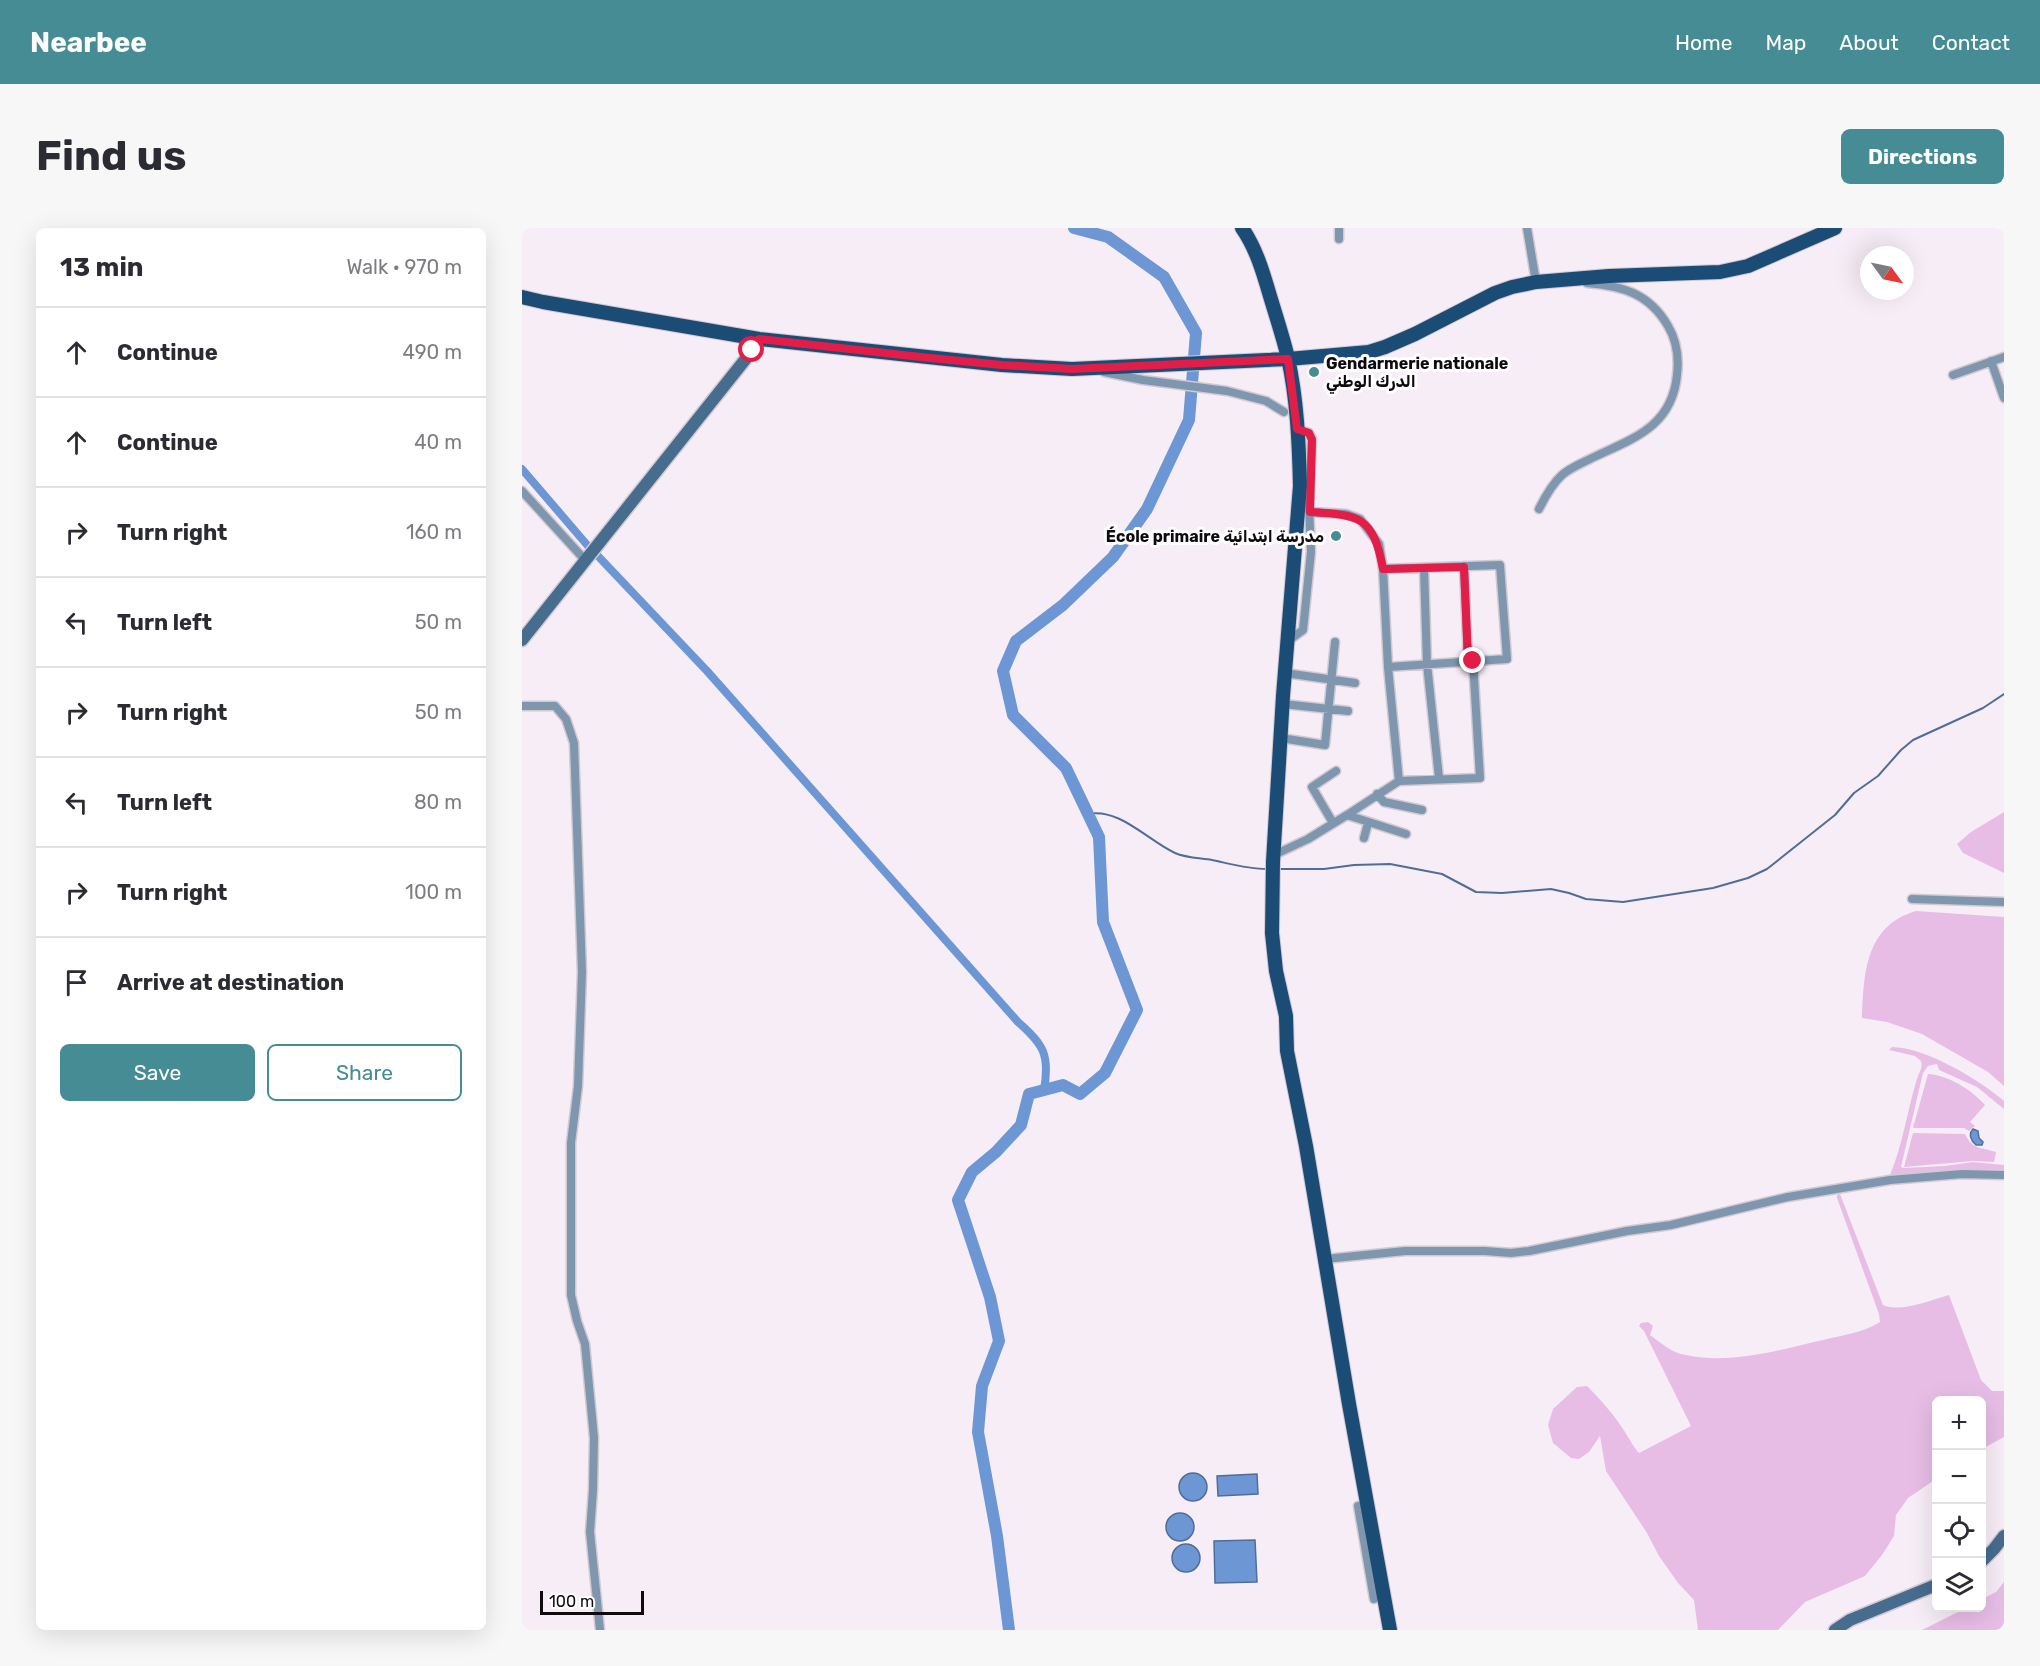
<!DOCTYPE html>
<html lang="en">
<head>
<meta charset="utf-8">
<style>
  :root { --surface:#fff; --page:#f7f7f7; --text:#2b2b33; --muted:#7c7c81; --line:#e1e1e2; --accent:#468c95 }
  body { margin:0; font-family:Rubik,Cairo,sans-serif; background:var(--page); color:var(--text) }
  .controls { position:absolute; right:18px; bottom:18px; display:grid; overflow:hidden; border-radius:9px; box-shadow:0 6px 24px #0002 }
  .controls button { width:54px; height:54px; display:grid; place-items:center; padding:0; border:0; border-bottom:2px solid var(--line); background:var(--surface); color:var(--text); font:30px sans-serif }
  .compass { position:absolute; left:1338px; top:18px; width:54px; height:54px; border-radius:50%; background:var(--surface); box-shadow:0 6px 24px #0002; rotate:123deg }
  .scale { position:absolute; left:18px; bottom:15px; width:104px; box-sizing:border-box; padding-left:6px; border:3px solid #0e0a0d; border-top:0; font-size:16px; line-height:21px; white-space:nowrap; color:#0e0a0d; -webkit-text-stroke:4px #fff; paint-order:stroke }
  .stop { position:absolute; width:18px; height:18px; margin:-14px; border:4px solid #e11d48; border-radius:50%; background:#fff }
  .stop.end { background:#e11d48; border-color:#fff; box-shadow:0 2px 6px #0008 }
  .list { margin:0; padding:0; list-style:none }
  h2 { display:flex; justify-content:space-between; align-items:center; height:78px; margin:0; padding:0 24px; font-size:26px }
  h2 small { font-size:20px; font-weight:400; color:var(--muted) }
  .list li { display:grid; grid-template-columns:39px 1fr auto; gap:18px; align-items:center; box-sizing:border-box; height:90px; padding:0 24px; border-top:2px solid var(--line) }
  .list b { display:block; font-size:22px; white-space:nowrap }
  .list em { font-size:20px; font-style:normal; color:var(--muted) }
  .actions { display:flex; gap:12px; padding:18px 24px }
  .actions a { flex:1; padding:14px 0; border:2px solid var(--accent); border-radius:9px; text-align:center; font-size:21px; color:var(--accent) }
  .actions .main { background:var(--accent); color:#fff }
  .icon { flex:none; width:33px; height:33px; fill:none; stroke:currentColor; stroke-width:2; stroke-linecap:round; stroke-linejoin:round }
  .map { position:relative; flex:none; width:1482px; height:1402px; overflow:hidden; border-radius:9px }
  header { display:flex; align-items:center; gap:36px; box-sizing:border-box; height:84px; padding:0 30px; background:var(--accent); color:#fff }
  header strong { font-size:28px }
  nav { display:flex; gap:33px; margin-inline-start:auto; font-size:21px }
  .intro { display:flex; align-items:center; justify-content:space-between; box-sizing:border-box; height:144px; padding:0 36px }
  h1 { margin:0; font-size:42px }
  .button { padding:15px 27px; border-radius:9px; background:var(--accent); color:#fff; font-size:21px; font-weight:700 }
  main { display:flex; gap:36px; padding:0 36px }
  aside { flex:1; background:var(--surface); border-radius:9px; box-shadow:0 6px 24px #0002 }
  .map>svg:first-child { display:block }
  .green { fill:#e7bde6 }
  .water { fill:#6d97d4; stroke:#506d98; stroke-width:1.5 }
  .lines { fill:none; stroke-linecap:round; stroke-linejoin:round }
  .stream { stroke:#506d98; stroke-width:2 }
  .canal { stroke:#6d97d4; stroke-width:8 }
  .river { stroke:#6d97d4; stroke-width:12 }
  .minor-casing { stroke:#d2c9d2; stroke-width:11 }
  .secondary-casing { stroke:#d2c9d2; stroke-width:15 }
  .primary-casing { stroke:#d2c9d2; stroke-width:16 }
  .minor { stroke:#7e97af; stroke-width:8 }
  .secondary { stroke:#466c8e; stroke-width:12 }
  .primary { stroke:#1b4c75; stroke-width:14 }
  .route { stroke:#e11d48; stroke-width:8 }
  .poi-dot { fill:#468c95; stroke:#fff; stroke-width:2 }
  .labels { text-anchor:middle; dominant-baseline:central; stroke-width:6; stroke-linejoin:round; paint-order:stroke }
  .poi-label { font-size:16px; font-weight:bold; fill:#0e0a0d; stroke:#fff; text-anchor:start }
</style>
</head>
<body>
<header>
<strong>Nearbee</strong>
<nav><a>Home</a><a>Map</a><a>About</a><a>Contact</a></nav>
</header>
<div class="intro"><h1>Find us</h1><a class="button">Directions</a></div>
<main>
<aside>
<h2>13 min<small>Walk · 970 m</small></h2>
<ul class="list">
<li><svg class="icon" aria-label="ahead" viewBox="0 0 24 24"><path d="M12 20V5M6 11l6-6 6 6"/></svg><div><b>Continue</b></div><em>490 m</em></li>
<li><svg class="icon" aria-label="ahead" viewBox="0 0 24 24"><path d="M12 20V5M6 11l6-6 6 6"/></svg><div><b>Continue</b></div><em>40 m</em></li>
<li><svg class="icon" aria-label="right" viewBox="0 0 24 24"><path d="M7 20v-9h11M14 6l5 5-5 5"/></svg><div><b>Turn right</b></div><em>160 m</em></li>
<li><svg class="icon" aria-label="left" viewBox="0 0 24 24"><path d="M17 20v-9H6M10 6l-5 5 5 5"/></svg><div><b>Turn left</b></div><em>50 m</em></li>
<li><svg class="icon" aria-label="right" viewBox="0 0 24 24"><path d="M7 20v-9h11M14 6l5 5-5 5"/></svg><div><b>Turn right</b></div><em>50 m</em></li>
<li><svg class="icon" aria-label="left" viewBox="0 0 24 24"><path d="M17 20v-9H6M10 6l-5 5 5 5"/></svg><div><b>Turn left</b></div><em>80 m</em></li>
<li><svg class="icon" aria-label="right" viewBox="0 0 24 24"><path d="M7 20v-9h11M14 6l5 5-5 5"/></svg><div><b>Turn right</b></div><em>100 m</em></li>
<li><svg class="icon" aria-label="arrive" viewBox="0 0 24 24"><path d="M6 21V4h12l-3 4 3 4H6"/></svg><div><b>Arrive at destination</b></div></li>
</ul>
<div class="actions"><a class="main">Save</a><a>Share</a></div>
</aside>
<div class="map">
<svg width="1482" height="1402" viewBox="0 0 1482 1402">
  <rect width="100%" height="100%" fill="#f7edf7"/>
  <!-- green -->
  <path class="green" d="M 1482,584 L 1482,645 L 1441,625 L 1435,616 L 1449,604 Z
    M 1394,683 L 1482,689 L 1482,858 L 1466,844 L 1400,806 L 1365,794 L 1340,790 C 1342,745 1343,698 1394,683 Z
    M 1370,819 C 1403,819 1458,852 1482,873 L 1482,881 L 1455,859 L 1417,842 L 1415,836 L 1406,838 L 1401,845 L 1379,939 L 1382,940 L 1423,938 L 1451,934 L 1482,937 L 1482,942 L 1455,941 L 1368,947 C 1381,916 1385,883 1395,851 C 1397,844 1401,840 1399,833 L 1393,828 L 1367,822 Z
    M 1406,846 C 1426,847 1450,862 1463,877 L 1448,894 L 1453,898 L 1447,903 L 1442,900 L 1391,900 Z
    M 1391,905 L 1443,906 C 1451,922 1458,919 1474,924 L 1472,934 L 1451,933 L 1382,939 Z
    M 1318,966 L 1361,1077 C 1380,1085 1408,1072 1427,1067 L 1459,1152 L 1470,1163 L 1482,1163 L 1482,1209 L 1460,1221 L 1460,1172 L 1414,1172 L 1414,1251 L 1386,1270 L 1374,1287 L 1372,1308 L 1360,1327 L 1343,1348 L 1283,1374 L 1256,1402 L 1176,1402 L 1172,1372 L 1156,1355 L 1137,1328 L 1125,1305 L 1084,1243 L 1078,1208 L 1067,1224 L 1057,1231 L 1049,1230 L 1031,1215 L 1026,1197 L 1031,1181 L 1055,1159 L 1065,1158 C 1079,1172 1093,1188 1103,1204 C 1108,1212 1111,1218 1117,1225 L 1169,1198 L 1122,1103 L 1117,1098 L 1119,1095 L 1126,1094 L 1131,1098 L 1128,1107 C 1139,1115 1150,1125 1164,1127 C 1209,1137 1257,1122 1301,1112 C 1320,1107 1341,1105 1358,1094 L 1357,1086 L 1315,970 L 1315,967 Z
    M 1482,1354 L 1482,1402 L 1400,1402 L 1444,1380 L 1460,1380 L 1460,1371 L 1474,1364 Z"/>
  <!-- water -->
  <path class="water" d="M 1451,901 L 1456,903 L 1457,910 L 1461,914 L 1460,917 L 1454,917 C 1449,913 1446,906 1451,901 Z
    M657 1259a14 14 0 1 1 28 0a14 14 0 1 1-28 0Z
    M 735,1246 L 736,1266 L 696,1268 L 695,1248 Z
    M644 1299a14 14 0 1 1 28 0a14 14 0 1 1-28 0Z
    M 733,1312 L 735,1354 L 693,1355 L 692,1313 Z
    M650 1330a14 14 0 1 1 28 0a14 14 0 1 1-28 0Z"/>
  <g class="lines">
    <!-- stream -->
    <path class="stream" d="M 566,586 C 598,580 625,612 653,625 C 664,630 678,630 690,632 C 709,636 726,641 745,641
      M 757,641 L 802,641 L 832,637 L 868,636 L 920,646 L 954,664 L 980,665 L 1029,661 L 1047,665 L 1064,671 L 1101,674 L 1191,660 L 1226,650 L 1245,641 L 1313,587 L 1332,565 L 1356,548 L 1379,522 L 1391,512 L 1461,480 L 1482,466"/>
    <!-- canal -->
    <path class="canal" d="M 0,241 L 66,318
      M 75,327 L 185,443 L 496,794 C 522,817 528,827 522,862"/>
    <!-- river -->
    <path class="river" d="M 487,1402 L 475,1308 L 456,1204 L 460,1158 L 477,1113 L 468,1069 L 436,972 L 450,944 L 474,924 L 499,897 L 507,866 L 541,857 L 558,866 L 583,845 L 615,782 L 581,694 L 577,609 L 544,540 L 491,487 L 481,443 L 494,413 L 541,377 L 591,329 L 625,281 L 667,192 L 674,105 L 642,49 L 586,9 L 552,0"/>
    <!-- minor casing -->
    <g class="minor-casing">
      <path id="minor" d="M 817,0 L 817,11
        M 1005,0 L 1014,54
        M 1469,133 L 1482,170
        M 582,144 L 621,152 L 705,163 L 744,173 L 762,184
        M 1431,147 L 1482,129
        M 0,263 L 63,332
        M 1017,281 C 1023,269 1030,256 1040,247 C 1048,240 1058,236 1068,231 C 1109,211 1150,200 1155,147 C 1157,130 1155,113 1146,98 C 1127,65 1100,58 1065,55
        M 788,284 L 824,286 L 838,291 L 857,316 L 861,341 L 866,439 L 877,553
        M 942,338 L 946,433
        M 902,340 L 905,436 L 917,550
        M 861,341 L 978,337 L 985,431 L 866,439
        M 766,413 L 781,402 L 789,324 L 787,277 L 790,211 L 787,205 L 775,201
        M 763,445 L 833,455
        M 761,476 L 826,483
        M 0,478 L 33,478 L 44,491 L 52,515 L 60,744 L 56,858 L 49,915 L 49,1067 L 55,1093 L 63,1116 L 72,1210 L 71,1262 L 68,1304 L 78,1402
        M 759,510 L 803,517 L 813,414
        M 855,566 L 862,574 L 900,582
        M 825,587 L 884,606
        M 811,595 L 790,559 L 814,543
        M 842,610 L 846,595
        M 752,627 L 786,611 L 825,587 L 877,553 L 958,550 L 951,433
        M 1390,671 L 1482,674
        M 803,1031 L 883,1023 L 963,1023 L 989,1025 L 1007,1023 L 1105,1003 L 1149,997 L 1266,969 L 1368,952 L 1440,946 L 1482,947
        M 845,1277 L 836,1278 L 852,1371"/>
    </g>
    <!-- secondary casing -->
    <g class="secondary-casing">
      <path id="secondary" d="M 0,412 L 226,128 L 237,111
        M 1460,1333 L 1472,1321 L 1482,1308
        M 1313,1402 L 1328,1392 L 1414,1357"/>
    </g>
    <!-- primary casing -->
    <g class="primary-casing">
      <path id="primary" d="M 720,0 C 734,20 741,44 748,68 C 754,88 761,109 766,130 C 775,171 777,215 778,258 L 761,468 L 751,634 L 750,705 L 754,743 L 764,788 L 765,823 L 784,918 L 827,1176 L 868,1402
        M 0,69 L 21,74 L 237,111 L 480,137 L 550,141 L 766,131 L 847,124 L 863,119 L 893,106 L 973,65 L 990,59 L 1014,54 L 1087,48 L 1198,44 L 1226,38 L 1313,0"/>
    </g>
    <!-- minor -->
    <use href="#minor" class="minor"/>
    <!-- secondary -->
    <use href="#secondary" class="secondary"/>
    <!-- primary -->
    <use href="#primary" class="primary"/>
  </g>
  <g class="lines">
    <!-- route -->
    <path class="route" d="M 230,122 L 237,111 L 408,130 L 480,137 L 550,141 L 766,131 L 775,201 L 787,205 L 790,212 L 788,284 C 838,287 851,288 861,341 L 942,339 L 946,433 L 951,433"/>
  </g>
  <!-- markers -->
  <g class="poi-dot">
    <circle cx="792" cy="144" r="6"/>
    <circle cx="814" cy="308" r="6"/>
  </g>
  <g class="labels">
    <!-- poi labels -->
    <g class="poi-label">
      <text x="804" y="135">Gendarmerie nationale<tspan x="804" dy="18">الدرك الوطني</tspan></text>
      <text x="802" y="308" text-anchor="end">École primaire مدرسة ابتدائية</text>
    </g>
  </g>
</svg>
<div class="controls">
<button>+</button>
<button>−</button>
<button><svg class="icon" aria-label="locate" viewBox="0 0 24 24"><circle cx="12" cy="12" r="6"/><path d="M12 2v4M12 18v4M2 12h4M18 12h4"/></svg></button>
<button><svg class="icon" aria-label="layers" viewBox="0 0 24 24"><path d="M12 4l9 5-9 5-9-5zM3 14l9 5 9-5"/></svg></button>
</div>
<svg class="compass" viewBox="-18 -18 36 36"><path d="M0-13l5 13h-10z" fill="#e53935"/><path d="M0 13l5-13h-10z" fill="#7c7c81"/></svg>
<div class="scale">100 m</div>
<div class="stop" style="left:230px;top:122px"></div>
<div class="stop end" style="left:951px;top:433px"></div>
</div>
</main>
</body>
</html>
